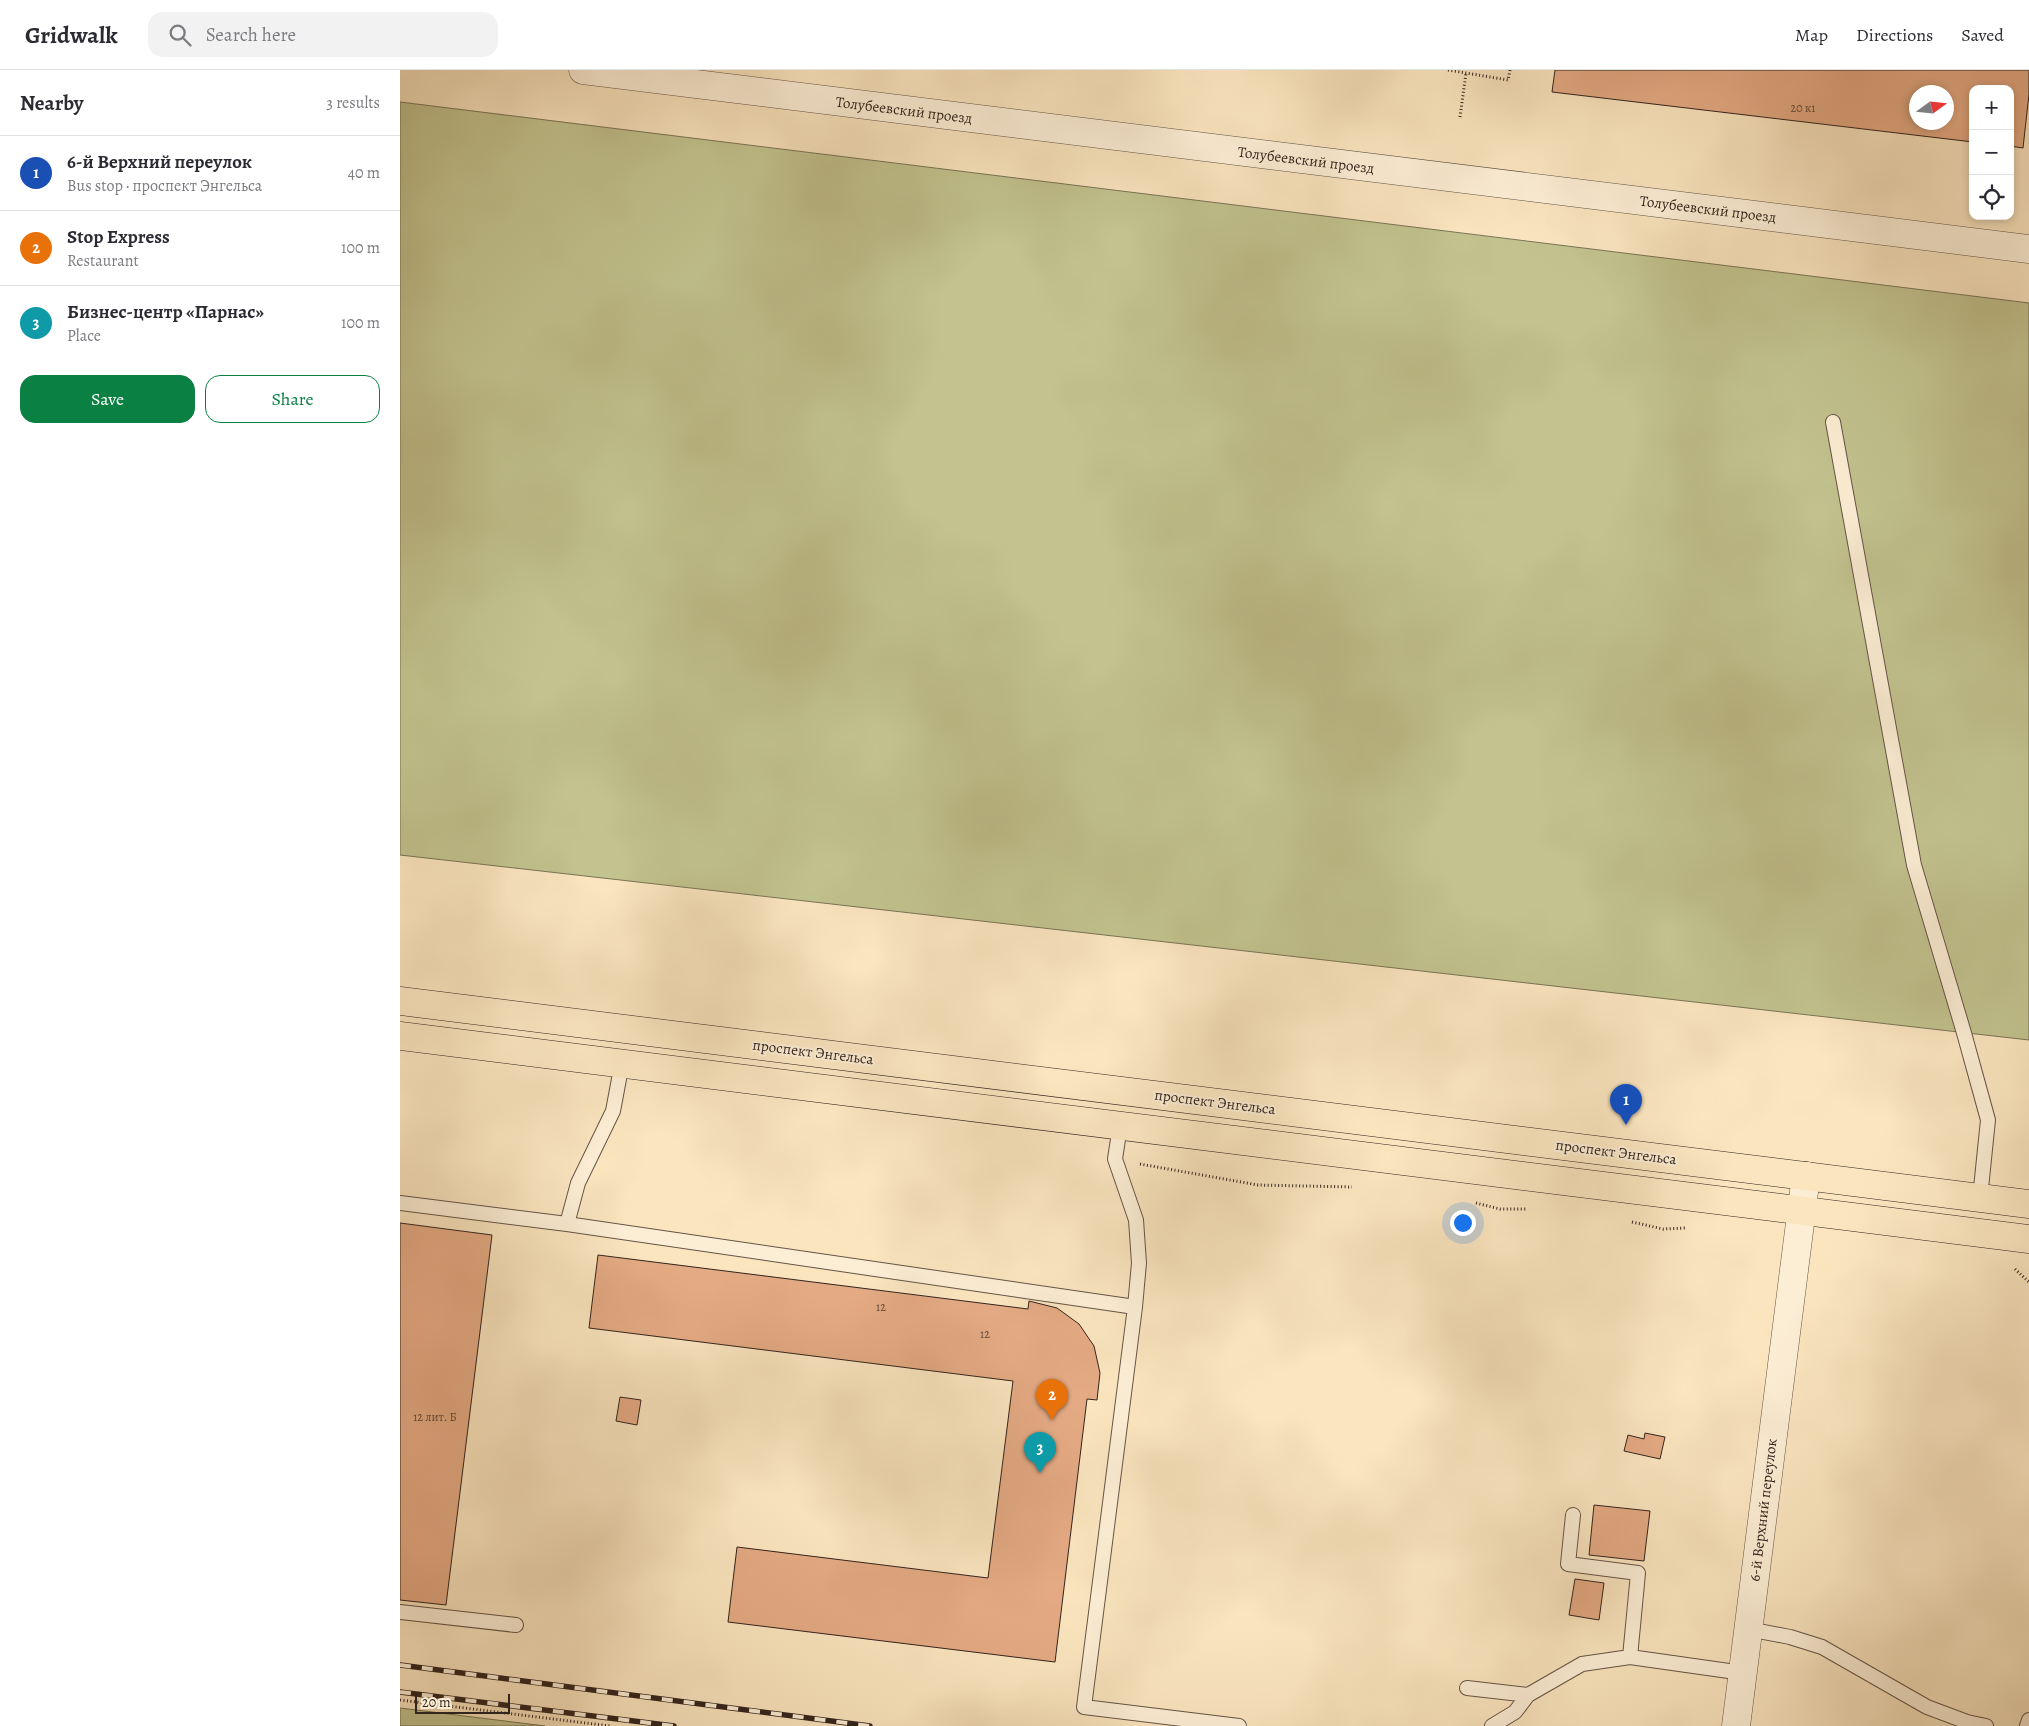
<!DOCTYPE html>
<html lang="en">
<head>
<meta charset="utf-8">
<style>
  :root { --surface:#fff; --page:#f2f2f3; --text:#2b2b33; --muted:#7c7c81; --line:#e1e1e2; --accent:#0b8043 }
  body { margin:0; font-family:Alegreya,serif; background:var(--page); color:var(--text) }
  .controls { position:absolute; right:15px; top:15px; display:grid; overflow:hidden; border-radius:10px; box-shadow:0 2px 8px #0003 }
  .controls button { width:45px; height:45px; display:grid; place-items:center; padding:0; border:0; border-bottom:1px solid var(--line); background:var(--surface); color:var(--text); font:25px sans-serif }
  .compass { position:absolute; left:1509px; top:15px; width:45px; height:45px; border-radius:50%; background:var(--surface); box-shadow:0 2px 8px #0003; rotate:75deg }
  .scale { position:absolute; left:15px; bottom:12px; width:95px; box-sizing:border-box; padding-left:5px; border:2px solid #33241d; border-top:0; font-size:14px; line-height:18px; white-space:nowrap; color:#33241d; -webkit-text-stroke:4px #fceed5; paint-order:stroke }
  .you { position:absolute; left:1062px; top:1152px; width:18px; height:18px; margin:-12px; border:4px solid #fff; border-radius:50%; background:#1a73e8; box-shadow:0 0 0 8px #1a73e833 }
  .badge { display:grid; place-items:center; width:32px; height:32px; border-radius:50%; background:var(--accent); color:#fff; font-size:16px; font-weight:700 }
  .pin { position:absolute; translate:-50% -41px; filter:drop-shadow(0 1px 2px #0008) }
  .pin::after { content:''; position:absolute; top:26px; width:18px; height:15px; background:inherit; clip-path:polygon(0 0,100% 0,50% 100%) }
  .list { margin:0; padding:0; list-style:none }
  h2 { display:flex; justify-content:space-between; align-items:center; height:65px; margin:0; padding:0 20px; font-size:21px }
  h2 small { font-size:16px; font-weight:400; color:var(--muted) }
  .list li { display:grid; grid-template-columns:32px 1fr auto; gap:15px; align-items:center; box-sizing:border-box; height:75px; padding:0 20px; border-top:1px solid var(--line) }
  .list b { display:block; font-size:19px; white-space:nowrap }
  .list p { margin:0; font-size:16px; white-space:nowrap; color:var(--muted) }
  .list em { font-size:16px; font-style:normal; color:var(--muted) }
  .actions { display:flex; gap:10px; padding:15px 20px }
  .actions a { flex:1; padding:11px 0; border:1px solid var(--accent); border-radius:15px; text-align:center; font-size:18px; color:var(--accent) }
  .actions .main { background:var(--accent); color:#fff }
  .icon { flex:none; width:28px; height:28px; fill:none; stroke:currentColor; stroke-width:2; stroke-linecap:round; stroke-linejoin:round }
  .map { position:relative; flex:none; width:1629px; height:1656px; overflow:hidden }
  header { display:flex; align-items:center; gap:30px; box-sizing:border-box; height:70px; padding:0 25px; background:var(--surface); border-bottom:1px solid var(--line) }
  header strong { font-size:24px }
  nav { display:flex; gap:28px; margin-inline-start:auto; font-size:18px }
  .search { width:350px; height:45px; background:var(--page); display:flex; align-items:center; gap:12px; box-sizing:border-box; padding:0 18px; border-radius:15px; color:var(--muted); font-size:19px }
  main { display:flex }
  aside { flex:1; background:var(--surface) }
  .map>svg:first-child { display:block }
  .green { fill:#c2c38f; stroke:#7a7456 }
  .building { fill:#e4aa84; stroke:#33241d; fill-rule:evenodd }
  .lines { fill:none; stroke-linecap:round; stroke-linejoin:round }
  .lane-casing { stroke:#655446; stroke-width:16 }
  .street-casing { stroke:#655446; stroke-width:29 }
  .primary-casing { stroke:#33241d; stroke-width:29 }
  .path { stroke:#33241d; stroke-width:3; stroke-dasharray:1 2.5; stroke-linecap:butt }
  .lane { stroke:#fceed5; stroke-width:14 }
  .street { stroke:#fceed5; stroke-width:28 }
  .primary { stroke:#fae5bf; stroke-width:28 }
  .rail-casing { stroke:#33241d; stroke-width:5.5 }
  .rail { stroke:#fceed5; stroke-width:4; stroke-dasharray:11; stroke-linecap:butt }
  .labels { text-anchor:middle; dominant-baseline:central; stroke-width:4; stroke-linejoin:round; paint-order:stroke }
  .number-label { font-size:12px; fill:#5f4637 }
  .street-label { font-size:15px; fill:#33241d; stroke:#fceed5 }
</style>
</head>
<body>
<header>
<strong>Gridwalk</strong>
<div class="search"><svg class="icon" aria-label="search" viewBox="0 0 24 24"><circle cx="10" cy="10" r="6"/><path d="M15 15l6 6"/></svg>Search here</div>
<nav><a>Map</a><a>Directions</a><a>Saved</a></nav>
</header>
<main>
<aside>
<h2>Nearby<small>3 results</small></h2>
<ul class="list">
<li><span class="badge" style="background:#1a4fb4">1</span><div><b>6-й Верхний переулок</b><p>Bus stop · проспект Энгельса</p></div><em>40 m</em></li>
<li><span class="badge" style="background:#e8710a">2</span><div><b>Stop Express</b><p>Restaurant</p></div><em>100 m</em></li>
<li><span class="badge" style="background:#0f9aa8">3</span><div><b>Бизнес-центр «Парнас»</b><p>Place</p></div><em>100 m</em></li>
</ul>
<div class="actions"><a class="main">Save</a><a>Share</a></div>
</aside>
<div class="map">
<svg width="1629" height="1656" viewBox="0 0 1629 1656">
  <rect width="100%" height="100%" fill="#fae5bf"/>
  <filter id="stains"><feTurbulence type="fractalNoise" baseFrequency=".004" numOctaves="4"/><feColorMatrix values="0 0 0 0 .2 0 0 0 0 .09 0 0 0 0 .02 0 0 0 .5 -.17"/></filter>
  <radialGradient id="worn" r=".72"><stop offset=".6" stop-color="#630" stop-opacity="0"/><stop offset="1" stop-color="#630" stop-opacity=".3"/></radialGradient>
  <!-- green -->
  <path class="green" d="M 0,32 L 1629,233 L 1629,970 L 0,785 Z
    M 0,1638 L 145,1656 L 0,1656 Z"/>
  <!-- building -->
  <path class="building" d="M 1155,0 L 1629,0 L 1629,24 L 1623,78 L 1610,76 L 1610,19 L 1573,19 L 1573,72 L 1152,22 ZM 1516,22 L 1546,22 L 1546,52 L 1516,52 Z
    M 0,1153 L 92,1165 L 46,1535 L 0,1530 Z
    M 198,1185 L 628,1239 L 629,1231 L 657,1238 L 679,1254 L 694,1276 L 700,1303 L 697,1330 L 687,1329 L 655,1592 L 328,1552 L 337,1477 L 588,1508 L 613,1311 L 189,1258 Z
    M 220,1327 L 241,1330 L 237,1355 L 216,1351 Z
    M 1245,1363 L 1265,1367 L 1260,1389 L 1224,1381 L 1228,1365 L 1244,1369 Z
    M 1194,1435 L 1250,1441 L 1244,1491 L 1189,1485 Z
    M 1175,1509 L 1204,1513 L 1199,1550 L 1169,1545 Z"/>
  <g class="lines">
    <!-- lane casing -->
    <g class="lane-casing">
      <path id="lane" d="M 1433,352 L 1514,795 L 1564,963 L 1588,1050 L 1580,1128
        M 720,1056 L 715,1089 L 736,1150 L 739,1193 L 735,1237
        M 0,1133 L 167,1154 L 735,1237 L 684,1637 L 839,1656
        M 167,1154 L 178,1113 L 213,1041 L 222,993
        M 1173,1445 L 1168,1494 L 1238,1503 L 1230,1587
        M 0,1542 L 116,1555
        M 1348,1559 L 1390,1567 L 1422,1577 L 1527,1637 L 1567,1652 L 1566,1656
        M 1067,1618 L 1128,1625
        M 1567,1652 L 1586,1656
        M 1092,1656 L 1115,1642 L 1128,1625 L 1182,1594 L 1230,1587 L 1343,1603
        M 1627,1656 L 1629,1650"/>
    </g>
    <!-- street casing -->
    <g class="street-casing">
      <path id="street" d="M 183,0 L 1629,179
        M 1336,1656 L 1406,1106"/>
    </g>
    <!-- primary casing -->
    <g class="primary-casing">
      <path id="primary" d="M 0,931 L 1629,1134
        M 0,966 L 1629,1169"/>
    </g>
    <!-- path -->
    <path class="path" d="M 1048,0 L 1108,10 L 1110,0
      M 1060,47 L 1066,3
      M 740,1094 L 858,1115 L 952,1117
      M 1076,1133 L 1100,1139 L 1127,1139
      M 1232,1152 L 1263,1159 L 1285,1158
      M 1615,1199 L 1629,1212
      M 0,1630 L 210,1656"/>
    <!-- lane -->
    <use href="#lane" class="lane"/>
    <!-- street -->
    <use href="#street" class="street"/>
    <!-- primary -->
    <use href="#primary" class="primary"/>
    <!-- rail casing -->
    <g class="rail-casing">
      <path id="rail" d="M 0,1595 L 470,1656
        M 0,1622 L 274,1656"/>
    </g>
    <!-- rail -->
    <use href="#rail" class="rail"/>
  </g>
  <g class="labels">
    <!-- number labels -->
    <g class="number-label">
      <text x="1403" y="38">20 к1</text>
      <text x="481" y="1237">12</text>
      <text x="585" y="1264">12</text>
      <text x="35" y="1347">12 лит. Б</text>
    </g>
    <!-- street labels -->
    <g class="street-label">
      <text transform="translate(504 40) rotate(7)">Толубеевский проезд</text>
      <text transform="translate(906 90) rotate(7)">Толубеевский проезд</text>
      <text transform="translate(1308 139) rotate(7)">Толубеевский проезд</text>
      <text transform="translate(413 982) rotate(7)">проспект Энгельса</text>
      <text transform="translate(815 1032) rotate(7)">проспект Энгельса</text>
      <text transform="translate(1216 1082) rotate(7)">проспект Энгельса</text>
      <text transform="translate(1363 1440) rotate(-83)">6-й Верхний переулок</text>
    </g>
  </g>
  <rect width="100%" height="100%" filter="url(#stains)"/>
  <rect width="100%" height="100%" fill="url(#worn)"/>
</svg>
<div class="controls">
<button>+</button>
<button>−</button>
<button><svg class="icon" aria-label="locate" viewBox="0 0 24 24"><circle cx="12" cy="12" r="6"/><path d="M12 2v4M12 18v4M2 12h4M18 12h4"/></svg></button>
</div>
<svg class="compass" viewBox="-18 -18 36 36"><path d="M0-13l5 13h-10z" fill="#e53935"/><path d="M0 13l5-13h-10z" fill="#7c7c81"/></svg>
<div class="scale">20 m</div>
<div class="you"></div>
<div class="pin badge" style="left:1226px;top:1055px;background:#1a4fb4">1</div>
<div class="pin badge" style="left:652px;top:1350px;background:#e8710a">2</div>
<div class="pin badge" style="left:640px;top:1403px;background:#0f9aa8">3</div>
</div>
</main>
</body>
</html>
